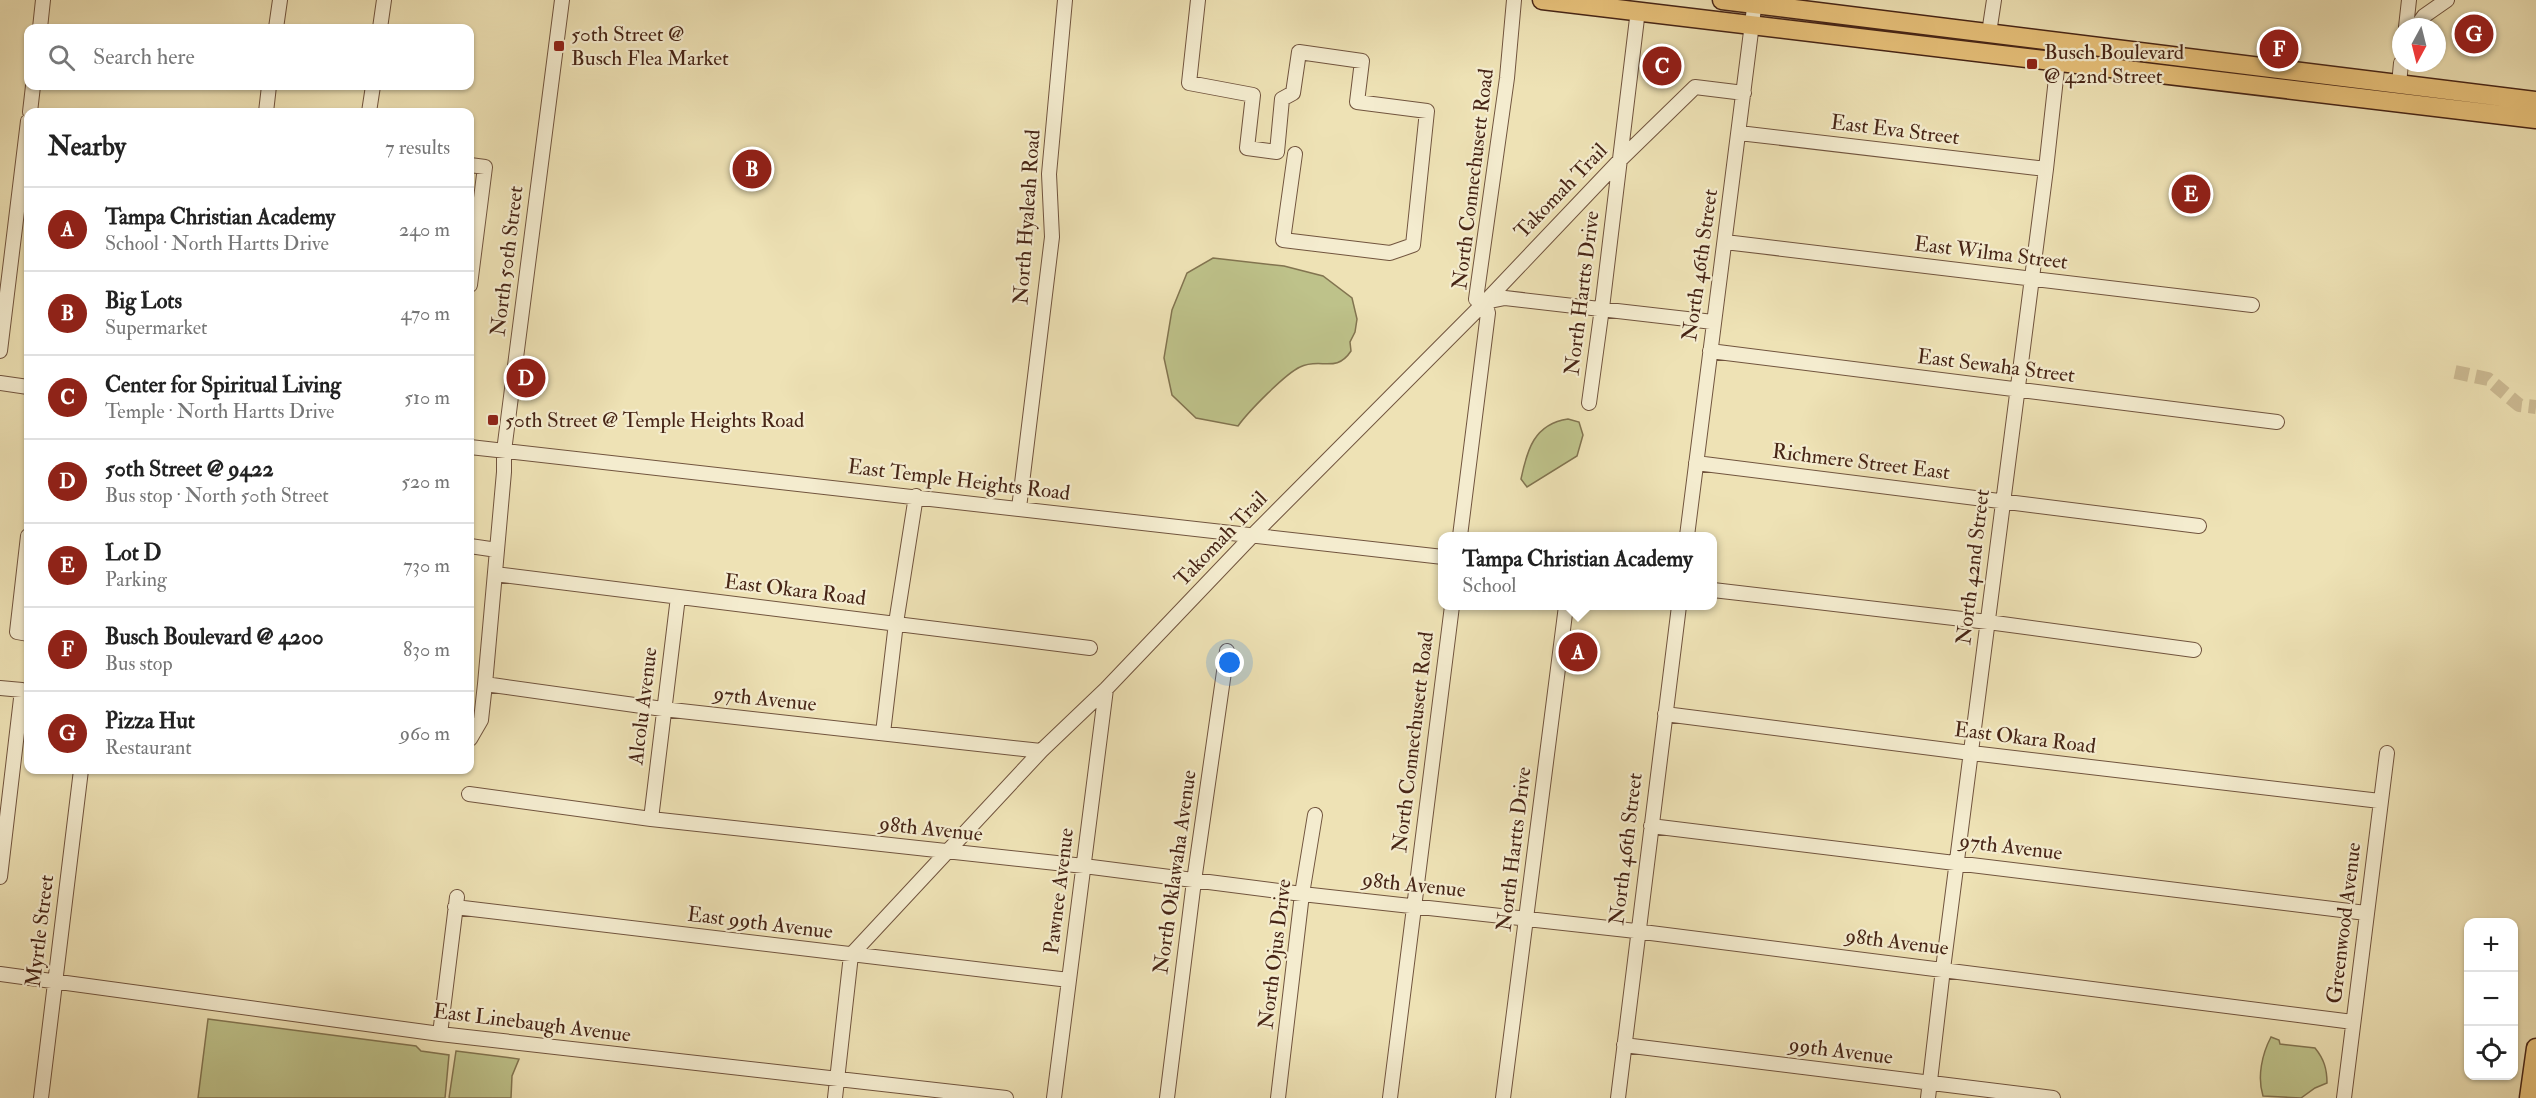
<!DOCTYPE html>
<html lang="en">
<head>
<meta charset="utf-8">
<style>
  :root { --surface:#fff; --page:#f2f2f2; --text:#222; --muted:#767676; --line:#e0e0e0; --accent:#8f2418 }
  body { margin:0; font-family:"IM FELL Double Pica",serif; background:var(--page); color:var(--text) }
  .controls { position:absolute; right:18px; bottom:18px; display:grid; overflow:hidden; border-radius:12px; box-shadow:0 2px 4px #0004 }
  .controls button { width:54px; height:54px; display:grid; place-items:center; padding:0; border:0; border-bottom:2px solid var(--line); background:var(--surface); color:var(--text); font:30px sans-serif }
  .compass { position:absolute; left:2392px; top:18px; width:54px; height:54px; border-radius:50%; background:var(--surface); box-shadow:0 2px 4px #0004; rotate:187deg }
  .you { position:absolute; left:1230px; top:663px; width:21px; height:21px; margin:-15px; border:4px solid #fff; border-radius:50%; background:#1a73e8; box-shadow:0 0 0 9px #1a73e833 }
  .badge { display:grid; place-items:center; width:39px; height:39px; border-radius:50%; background:var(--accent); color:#fff; font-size:20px; font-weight:700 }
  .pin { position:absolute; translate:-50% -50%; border:3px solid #fff; box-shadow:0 2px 6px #0006 }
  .popup { position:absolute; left:1438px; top:532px; width:279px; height:78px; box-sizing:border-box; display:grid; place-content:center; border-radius:12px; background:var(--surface); filter:drop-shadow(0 2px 4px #0005); font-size:20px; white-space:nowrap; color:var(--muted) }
  .popup b { font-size:22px; color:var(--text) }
  .popup::after { content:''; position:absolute; left:50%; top:100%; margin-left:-12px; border:12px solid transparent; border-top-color:var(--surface) }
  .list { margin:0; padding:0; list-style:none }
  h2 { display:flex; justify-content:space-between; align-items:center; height:78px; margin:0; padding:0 24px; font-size:26px }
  h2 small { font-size:20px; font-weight:400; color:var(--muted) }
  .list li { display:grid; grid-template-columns:39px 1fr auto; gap:18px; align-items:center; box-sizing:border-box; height:84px; padding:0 24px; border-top:2px solid var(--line) }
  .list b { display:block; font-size:22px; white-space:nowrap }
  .list p { margin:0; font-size:20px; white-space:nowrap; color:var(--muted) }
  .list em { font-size:20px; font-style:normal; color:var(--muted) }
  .icon { flex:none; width:33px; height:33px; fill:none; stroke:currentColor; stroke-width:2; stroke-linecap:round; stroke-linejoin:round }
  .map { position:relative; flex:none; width:2536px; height:1098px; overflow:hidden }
  .search { position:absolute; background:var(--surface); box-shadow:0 2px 4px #0004; left:24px; top:24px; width:450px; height:66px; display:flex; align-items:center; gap:15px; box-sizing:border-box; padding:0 21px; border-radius:12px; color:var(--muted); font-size:22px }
  .panel { position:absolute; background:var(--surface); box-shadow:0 2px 4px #0004; left:24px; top:108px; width:450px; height:666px; border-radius:12px }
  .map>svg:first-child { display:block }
  .green { fill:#bec28a; stroke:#827450; stroke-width:1.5 }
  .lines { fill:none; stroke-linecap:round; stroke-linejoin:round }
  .minor-tunnel { stroke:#cdbc95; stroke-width:14; stroke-dasharray:14 7; stroke-linecap:butt }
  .minor-casing { stroke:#71543e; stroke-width:16 }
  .major-casing { stroke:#472516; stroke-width:21 }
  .minor { stroke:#f4eccf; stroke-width:14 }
  .major { stroke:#e7c17a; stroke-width:18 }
  .poi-dot { fill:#8f2418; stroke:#f4eccf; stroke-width:2 }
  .labels { text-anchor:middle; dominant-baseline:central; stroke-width:4.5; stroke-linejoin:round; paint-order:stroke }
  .poi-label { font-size:21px; fill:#472516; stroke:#f4eccf; text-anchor:start }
  .street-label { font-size:21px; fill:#472516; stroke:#f4eccf }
</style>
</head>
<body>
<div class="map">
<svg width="2536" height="1098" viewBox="0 0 2536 1098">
  <rect width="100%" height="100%" fill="#eee2b5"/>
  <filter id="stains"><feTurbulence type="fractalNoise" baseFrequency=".00333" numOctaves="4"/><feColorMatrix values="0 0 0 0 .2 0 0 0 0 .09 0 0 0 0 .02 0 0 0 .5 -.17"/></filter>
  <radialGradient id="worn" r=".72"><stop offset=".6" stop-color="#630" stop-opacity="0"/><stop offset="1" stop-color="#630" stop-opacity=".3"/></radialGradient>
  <!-- green -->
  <path class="green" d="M 1213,258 L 1284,266 L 1323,276 L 1352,298 L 1357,319 L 1355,332 L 1350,342 L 1351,351 C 1336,374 1320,357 1300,367 C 1285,374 1248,412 1238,426 L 1196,418 L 1172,395 L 1164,358 L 1172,310 L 1187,273 Z
    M 1568,419 L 1579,422 L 1583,435 L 1577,456 L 1527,487 L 1521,479 C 1527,450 1534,424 1568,419 Z
    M 208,1019 L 416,1046 L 421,1051 L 449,1055 L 445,1098 L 198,1098 Z
    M 2271,1037 L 2279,1040 L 2280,1044 L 2315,1048 C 2324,1059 2327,1069 2327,1083 L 2315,1088 L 2301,1098 L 2263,1096 C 2257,1077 2262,1054 2271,1037 Z
    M 456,1051 L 519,1059 L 512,1076 L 511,1098 L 449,1098 Z"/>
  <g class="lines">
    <!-- minor-tunnel -->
    <path class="minor-tunnel" d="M 2455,372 L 2488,379 L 2519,405 L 2536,407"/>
    <!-- minor casing -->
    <g class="minor-casing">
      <path id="minor" d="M 1198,0 L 1189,83 L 1253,95 L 1247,148 L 1277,152 L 1282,99 L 1293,93 L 1299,52 L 1362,61 L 1357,102 L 1427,111 L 1413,245 L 1390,253 L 1283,240 L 1295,154
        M 1514,0 L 1507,78 L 1476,299 L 1485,302 L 1505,298 L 1713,322
        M 2406,27 L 2409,0
        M 2416,27 L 2424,16 L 2447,0
        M 40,28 L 43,0
        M 276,28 L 280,0
        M 380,28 L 384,0
        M 1989,33 L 1994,0
        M 2399,84 L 2401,63
        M 30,112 L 33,86
        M 266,112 L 269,86
        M 369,112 L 373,86
        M 1739,133 L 2046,169
        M 470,165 L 485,167 L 470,285
        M 1725,242 L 2252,305
        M 0,351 L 28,121
        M 1710,351 L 2277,422
        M 0,383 L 28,387
        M 1589,403 L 1602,308 L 1638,10
        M 470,447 L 1443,557
        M 1696,463 L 2199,526
        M 1019,508 L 1052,237 L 1049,174 L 1065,0
        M 28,536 L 17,632 L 28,634
        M 1460,536 L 1488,313 L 1485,302
        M 1687,536 L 1755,0
        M 470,546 L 497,550
        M 495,574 L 1090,648
        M 1713,590 L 1988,622 L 2194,650
        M 485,684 L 663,709 L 1041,751
        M 0,688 L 22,690 L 0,877
        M 1665,714 L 1963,752 L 2380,801
        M 883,733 L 896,623 L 916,496
        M 470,739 L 481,720 L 485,684 L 504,472 L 504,451 L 562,0
        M 469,794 L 651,819 L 1084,866 L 1302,894 L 1627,930 L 2353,1022
        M 651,819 L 678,597
        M 1651,826 L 2366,913
        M 455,907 L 1069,980
        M 0,974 L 440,1034 L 1006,1098
        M 440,1034 L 457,897
        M 1624,1045 L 2053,1098
        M 41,1098 L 81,770
        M 835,1098 L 851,955 L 1041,751 L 1106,689 L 1253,535 L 1485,302 L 1620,160 L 1695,87 L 1744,93
        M 1054,1098 L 1106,689
        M 1167,1098 L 1194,881 L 1227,651
        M 1278,1098 L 1302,894 L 1315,815
        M 1390,1098 L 1452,606
        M 1503,1098 L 1566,606
        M 1618,1098 L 1679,606
        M 1928,1098 L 1943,969 L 2046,169 L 2060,42
        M 2344,1098 L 2387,753"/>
    </g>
    <!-- major casing -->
    <g class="major-casing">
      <path id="major" d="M 1542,0 L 2536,119
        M 1722,0 L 2536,101
        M 2529,1098 L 2536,1048"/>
    </g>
    <!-- minor -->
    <use href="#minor" class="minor"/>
    <!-- major -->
    <use href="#major" class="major"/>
  </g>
  <!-- markers -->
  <g class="poi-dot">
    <rect x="553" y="40" width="12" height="12" rx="3"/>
    <rect x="2026" y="58" width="12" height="12" rx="3"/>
    <rect x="487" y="414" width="12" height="12" rx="3"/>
  </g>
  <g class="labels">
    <!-- poi labels -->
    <g class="poi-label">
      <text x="571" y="34">50th Street @<tspan x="571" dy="24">Busch Flea Market</tspan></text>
      <text x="2044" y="52">Busch Boulevard<tspan x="2044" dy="24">@ 42nd Street</tspan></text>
      <text x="505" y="420">50th Street @ Temple Heights Road</text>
    </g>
    <!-- street labels -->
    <g class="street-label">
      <text transform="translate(1895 130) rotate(7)">East Eva Street</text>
      <text transform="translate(1473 179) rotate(-83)">North Connechusett Road</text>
      <text transform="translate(1561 191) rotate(-46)">Takomah Trail</text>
      <text transform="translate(1027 217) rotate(-86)">North Hyaleah Road</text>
      <text transform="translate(1991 253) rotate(7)">East Wilma Street</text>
      <text transform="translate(507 261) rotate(-83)">North 50th Street</text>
      <text transform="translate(1700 265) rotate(-82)">North 46th Street</text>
      <text transform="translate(1582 293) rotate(-83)">North Hartts Drive</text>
      <text transform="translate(1996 366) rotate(7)">East Sewaha Street</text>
      <text transform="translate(1861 462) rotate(7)">Richmere Street East</text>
      <text transform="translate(959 480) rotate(7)">East Temple Heights Road</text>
      <text transform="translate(1221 539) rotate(-46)">Takomah Trail</text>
      <text transform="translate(1973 567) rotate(-83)">North 42nd Street</text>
      <text transform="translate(795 590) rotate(7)">East Okara Road</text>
      <text transform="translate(765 699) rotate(6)">97th Avenue</text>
      <text transform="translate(643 706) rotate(-83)">Alcolu Avenue</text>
      <text transform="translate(2025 738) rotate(7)">East Okara Road</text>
      <text transform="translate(1413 742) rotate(-83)">North Connechusett Road</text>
      <text transform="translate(931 829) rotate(6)">98th Avenue</text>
      <text transform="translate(2011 847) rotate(7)">97th Avenue</text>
      <text transform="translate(1514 849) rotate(-83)">North Hartts Drive</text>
      <text transform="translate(1626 849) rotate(-83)">North 46th Street</text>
      <text transform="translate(1175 872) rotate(-82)">North Oklawaha Avenue</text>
      <text transform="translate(1414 885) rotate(6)">98th Avenue</text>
      <text transform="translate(1059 891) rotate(-83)">Pawnee Avenue</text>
      <text transform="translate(760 923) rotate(7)">East 99th Avenue</text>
      <text transform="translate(2344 923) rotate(-83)">Greenwood Avenue</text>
      <text transform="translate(40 931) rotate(-83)">Myrtle Street</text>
      <text transform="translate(1897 942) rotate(7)">98th Avenue</text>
      <text transform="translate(1275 954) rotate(-83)">North Ojus Drive</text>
      <text transform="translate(532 1023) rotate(7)">East Linebaugh Avenue</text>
      <text transform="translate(1841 1051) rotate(7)">99th Avenue</text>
    </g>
  </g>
  <rect width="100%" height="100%" filter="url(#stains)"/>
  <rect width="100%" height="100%" fill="url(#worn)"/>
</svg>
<div class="controls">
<button>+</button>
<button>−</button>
<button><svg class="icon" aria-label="locate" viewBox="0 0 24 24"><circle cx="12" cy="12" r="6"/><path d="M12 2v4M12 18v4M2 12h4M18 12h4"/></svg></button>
</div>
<svg class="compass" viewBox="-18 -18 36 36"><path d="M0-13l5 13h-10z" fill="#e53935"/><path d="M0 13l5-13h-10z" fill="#767676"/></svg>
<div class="you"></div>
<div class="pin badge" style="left:1578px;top:652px">A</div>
<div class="popup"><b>Tampa Christian Academy</b>School</div>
<div class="pin badge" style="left:752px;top:169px">B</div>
<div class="pin badge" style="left:1662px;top:66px">C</div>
<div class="pin badge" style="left:526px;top:378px">D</div>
<div class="pin badge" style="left:2191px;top:194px">E</div>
<div class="pin badge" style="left:2279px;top:49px">F</div>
<div class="pin badge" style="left:2474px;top:34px">G</div>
<div class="search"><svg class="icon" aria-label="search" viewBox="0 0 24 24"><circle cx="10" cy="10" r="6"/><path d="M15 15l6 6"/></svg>Search here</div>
<section class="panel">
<h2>Nearby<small>7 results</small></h2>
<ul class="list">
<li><span class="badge">A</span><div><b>Tampa Christian Academy</b><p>School · North Hartts Drive</p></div><em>240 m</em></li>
<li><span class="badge">B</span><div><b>Big Lots</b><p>Supermarket</p></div><em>470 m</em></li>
<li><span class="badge">C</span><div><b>Center for Spiritual Living</b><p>Temple · North Hartts Drive</p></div><em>510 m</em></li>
<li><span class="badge">D</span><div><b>50th Street @ 9422</b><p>Bus stop · North 50th Street</p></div><em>520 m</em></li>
<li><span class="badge">E</span><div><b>Lot D</b><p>Parking</p></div><em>730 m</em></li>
<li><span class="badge">F</span><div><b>Busch Boulevard @ 4200</b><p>Bus stop</p></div><em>830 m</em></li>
<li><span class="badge">G</span><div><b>Pizza Hut</b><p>Restaurant</p></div><em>960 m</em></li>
</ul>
</section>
</div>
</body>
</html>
